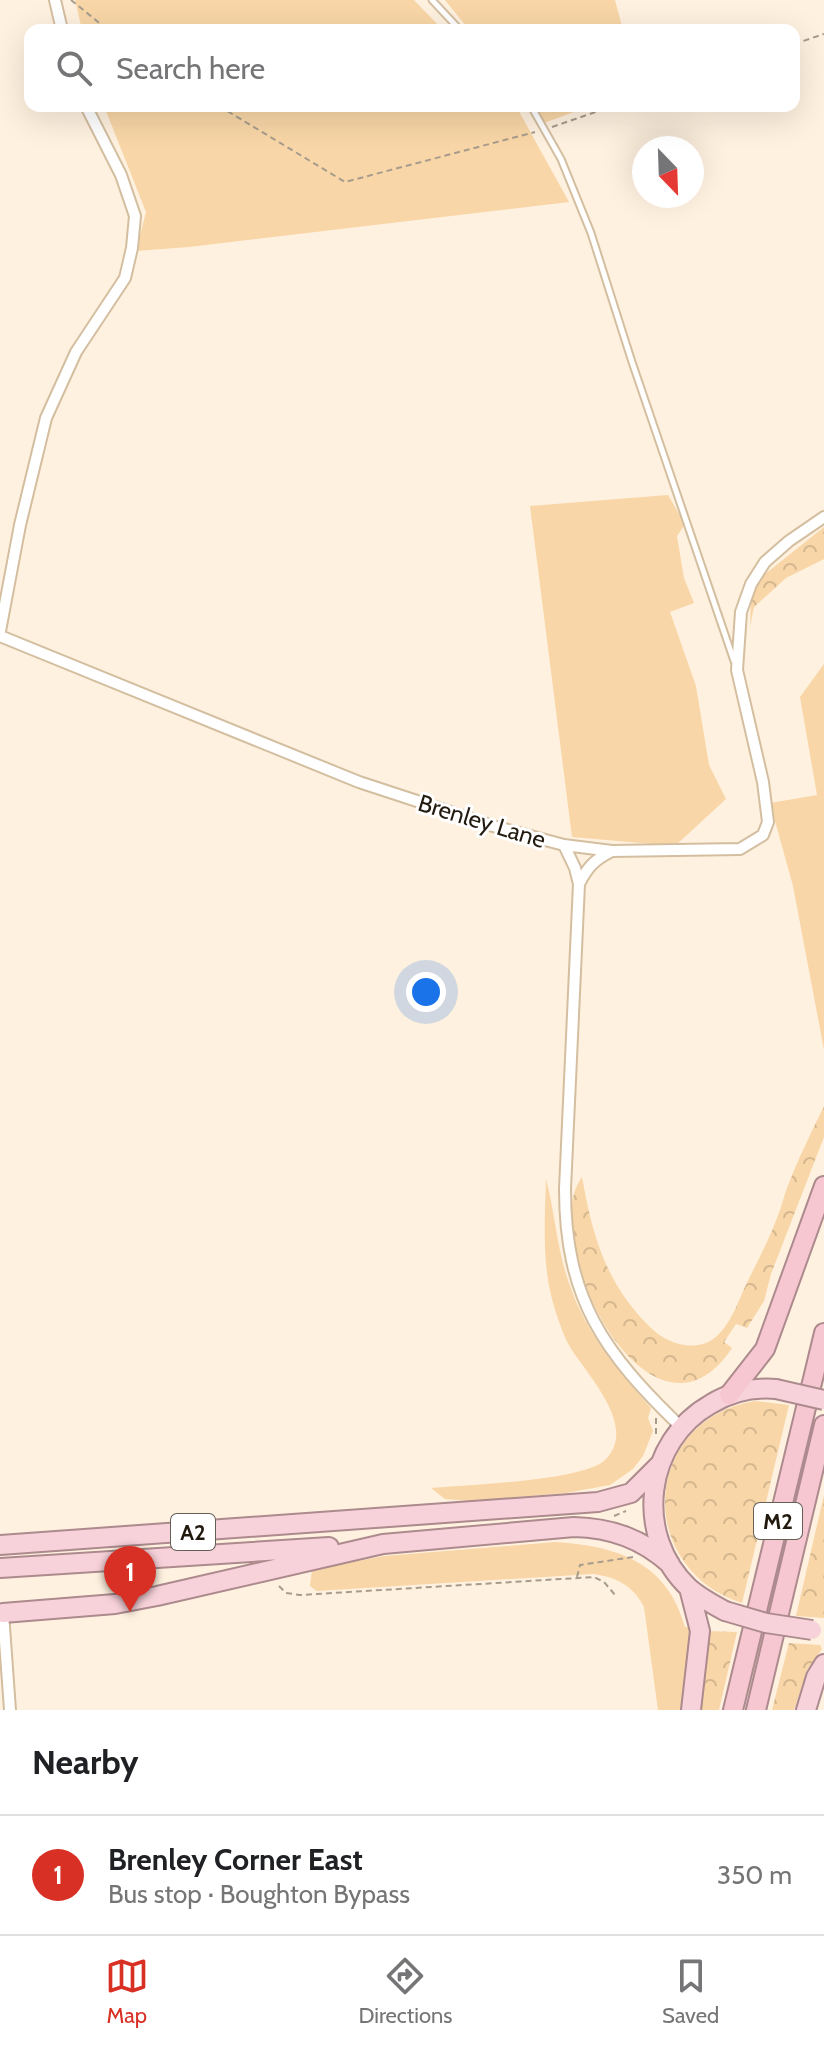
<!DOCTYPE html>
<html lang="en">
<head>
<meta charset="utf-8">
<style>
  :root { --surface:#fff; --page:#f6f6f6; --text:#202124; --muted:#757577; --line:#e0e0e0; --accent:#d93025 }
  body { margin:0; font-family:Cabin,sans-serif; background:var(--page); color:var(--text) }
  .compass { position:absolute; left:632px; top:136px; width:72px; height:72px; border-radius:50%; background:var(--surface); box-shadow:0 8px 32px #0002; rotate:157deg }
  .you { position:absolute; left:426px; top:992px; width:28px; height:28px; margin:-20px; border:6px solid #fff; border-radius:50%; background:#1a73e8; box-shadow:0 0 0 12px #1a73e833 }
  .badge { display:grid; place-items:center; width:52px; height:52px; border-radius:50%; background:var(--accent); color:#fff; font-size:26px; font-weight:700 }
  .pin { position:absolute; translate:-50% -66px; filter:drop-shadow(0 2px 4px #0008) }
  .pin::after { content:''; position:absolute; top:42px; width:28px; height:24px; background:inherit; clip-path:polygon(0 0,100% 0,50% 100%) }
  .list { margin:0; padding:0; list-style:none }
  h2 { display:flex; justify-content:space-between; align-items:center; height:104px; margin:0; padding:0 32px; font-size:34px }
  h2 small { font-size:26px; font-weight:400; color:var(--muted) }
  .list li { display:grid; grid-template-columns:52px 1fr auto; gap:24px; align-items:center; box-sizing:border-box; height:120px; padding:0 32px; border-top:2px solid var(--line) }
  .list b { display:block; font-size:30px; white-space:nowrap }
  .list p { margin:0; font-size:26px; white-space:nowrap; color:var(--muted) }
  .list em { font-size:26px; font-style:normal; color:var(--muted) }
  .icon { flex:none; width:44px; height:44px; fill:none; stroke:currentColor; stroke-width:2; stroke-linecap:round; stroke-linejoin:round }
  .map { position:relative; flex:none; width:824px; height:1710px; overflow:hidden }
  .search { position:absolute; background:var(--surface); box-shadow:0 8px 32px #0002; left:24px; right:24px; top:24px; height:88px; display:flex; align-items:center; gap:20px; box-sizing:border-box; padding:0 28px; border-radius:16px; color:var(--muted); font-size:30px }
  .sheet { height:224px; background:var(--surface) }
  nav { display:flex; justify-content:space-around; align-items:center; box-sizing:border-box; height:112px; border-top:2px solid var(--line); background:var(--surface); font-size:22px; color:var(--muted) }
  nav a { display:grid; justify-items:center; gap:4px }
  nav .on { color:var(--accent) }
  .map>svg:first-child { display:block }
  .green { fill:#f8d6a7 }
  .forest { fill:url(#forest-crowns) }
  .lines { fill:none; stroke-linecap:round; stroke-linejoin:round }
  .service-casing { stroke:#d4bea0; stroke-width:9 }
  .minor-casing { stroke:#d4bea0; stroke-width:14 }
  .trunk-casing { stroke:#ac8a8d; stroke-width:22 }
  .motorway-casing { stroke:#ac8a8d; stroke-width:22 }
  .path { stroke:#a79c8c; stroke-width:2; stroke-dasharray:6 4; stroke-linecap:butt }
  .service { stroke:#fff; stroke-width:5 }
  .minor { stroke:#fff; stroke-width:10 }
  .trunk { stroke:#f8d2da; stroke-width:18 }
  .motorway { stroke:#f6c7d1; stroke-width:18 }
  .trunk-bridge-casing { stroke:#ac8a8d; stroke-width:22; stroke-linecap:butt }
  .trunk-bridge { stroke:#f8d2da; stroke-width:18 }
  .labels { text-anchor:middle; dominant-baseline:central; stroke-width:6; stroke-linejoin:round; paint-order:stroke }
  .shield { fill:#fff; stroke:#645f57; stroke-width:2 }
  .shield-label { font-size:22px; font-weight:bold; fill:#221a0f }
  .street-label { font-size:24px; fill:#221a0f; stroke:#fff }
</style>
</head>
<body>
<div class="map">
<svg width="824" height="1710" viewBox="0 0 824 1710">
  <defs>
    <pattern id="forest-crowns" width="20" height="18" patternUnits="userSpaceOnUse" patternTransform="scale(2)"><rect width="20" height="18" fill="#f8d6a7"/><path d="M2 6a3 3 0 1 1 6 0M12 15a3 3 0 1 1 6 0" fill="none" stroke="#d4b78f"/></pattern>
  </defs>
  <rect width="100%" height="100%" fill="#fff1df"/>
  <!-- green -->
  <path class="green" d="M 75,0 L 414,0 L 443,30 L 82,30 Z
    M 445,0 L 615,0 L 623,30 L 469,30 Z
    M 104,106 L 516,106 L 569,202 L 189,247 L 136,251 L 146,212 Z
    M 531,106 L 590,106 L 544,123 Z
    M 668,495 L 685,524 L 677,536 L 684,578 L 694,603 L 670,612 L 696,686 L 709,765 L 726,799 L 675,846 L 572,837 L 530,506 Z
    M 824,664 L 824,1050 L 793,886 L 770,803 L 817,795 L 800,697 Z
    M 546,1179 C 555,1213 557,1250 569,1283 C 585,1332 617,1370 651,1408 L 648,1418 L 653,1431 L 643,1456 L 633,1469 L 610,1485 L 566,1493 L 469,1501 L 445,1499 L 431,1488 C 466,1485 583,1481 605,1460 C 639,1427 587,1375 570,1347 C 562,1333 555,1311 551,1295 C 542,1257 545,1218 546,1179 Z
    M 556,1542 C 617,1546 667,1562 685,1627 L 692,1627 L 685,1710 L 658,1710 L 644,1607 C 633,1585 616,1577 593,1574 L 317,1591 L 310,1586 L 312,1570 L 384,1556 Z"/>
  <!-- forest -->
  <path class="forest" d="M 824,527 L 824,559 L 786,578 L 754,607 L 750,627 L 751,597 L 760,578 Z
    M 824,1106 L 824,1137 L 771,1274 L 764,1301 L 747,1328 L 736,1324 L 724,1342 L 732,1348 C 651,1470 535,1239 582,1177 C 593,1238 606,1284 651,1328 C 667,1344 698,1354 717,1336 C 730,1324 737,1305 744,1289 C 755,1266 768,1242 777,1218 C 782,1206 784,1194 789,1183 C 799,1157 812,1131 824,1106 Z
    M 755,1401 L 789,1405 L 742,1603 C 634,1568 641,1420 755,1401 Z
    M 824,1495 L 824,1618 L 796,1616 Z
    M 707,1631 L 737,1632 L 719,1710 L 698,1710 Z
    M 789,1643 L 820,1645 L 822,1649 L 807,1670 L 794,1710 L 772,1710 Z"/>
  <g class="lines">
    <!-- service casing -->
    <g class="service-casing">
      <path id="service" d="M 432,0 L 460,30
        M 531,106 L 561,159 L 591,233 L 632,362 L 734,661"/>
    </g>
    <!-- minor casing -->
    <g class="minor-casing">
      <path id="minor" d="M 55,0 L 62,30
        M 0,631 L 20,525 L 46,418 L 76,352 L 125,278 L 132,248 L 135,216 L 121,175 L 86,106
        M 0,636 L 359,782 L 493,826 L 564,845 L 612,851 L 740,849 L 763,835 L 768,822 L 763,782 L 737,670 L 741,612 L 751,584 L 765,562 L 789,541 L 824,517
        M 564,845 L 575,868 L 579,884 L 565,1189 C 565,1299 604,1353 681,1427
        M 579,884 C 587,868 594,860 610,852
        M 3,1613 L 10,1710"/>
    </g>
    <!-- trunk casing -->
    <g class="trunk-casing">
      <path id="trunk" d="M 0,1545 L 598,1502 L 631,1493 L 660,1464
        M 0,1568 L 329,1547
        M 689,1588 L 700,1631 L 691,1710
        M 725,1611 C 712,1604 699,1597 689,1588 C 633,1535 645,1441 711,1404 C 731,1392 752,1387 776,1389
        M 3,1613 L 115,1604 L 157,1596 L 383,1544 L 574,1527 C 612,1528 642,1539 670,1564
        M 806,1710 L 816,1677 L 824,1664"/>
    </g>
    <!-- motorway casing -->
    <g class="motorway-casing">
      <path id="motorway" d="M 729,1395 L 765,1349 L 824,1186
        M 733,1710 L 824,1333
        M 756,1710 L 824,1425"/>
    </g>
    <!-- path -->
    <path class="path" d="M 71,0 L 108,30
      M 794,44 L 824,34
      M 219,106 L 345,182 L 535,132
      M 552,127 L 613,106
      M 656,1418 L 656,1435
      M 614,1516 L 626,1511
      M 577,1577 L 580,1565 L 633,1557
      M 279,1586 L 286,1593 L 300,1595 L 594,1577 L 604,1582 L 616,1596"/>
    <!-- service -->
    <use href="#service" class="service"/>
    <!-- minor -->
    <use href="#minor" class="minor"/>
    <!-- trunk -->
    <use href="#trunk" class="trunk"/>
    <!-- motorway -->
    <use href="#motorway" class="motorway"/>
    <!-- trunk-bridge casing -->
    <g class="trunk-bridge-casing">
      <path id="trunk-bridge" d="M 776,1389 L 824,1400
        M 725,1611 L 766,1623 L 812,1630"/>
    </g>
    <!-- trunk-bridge -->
    <use href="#trunk-bridge" class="trunk-bridge"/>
  </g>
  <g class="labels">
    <!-- shield labels -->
    <g class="shield">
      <rect x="754" y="1503" width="48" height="36" rx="6"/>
      <rect x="171" y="1514" width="44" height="36" rx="6"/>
    </g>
    <g class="shield-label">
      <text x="778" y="1521">M2</text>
      <text x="193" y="1532">A2</text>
    </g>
    <!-- street labels -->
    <g class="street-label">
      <text transform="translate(482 821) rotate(17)">Brenley Lane</text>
    </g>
  </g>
</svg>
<svg class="compass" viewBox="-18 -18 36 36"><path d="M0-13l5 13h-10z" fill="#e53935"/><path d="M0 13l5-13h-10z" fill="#757577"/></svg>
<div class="you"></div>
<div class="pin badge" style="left:130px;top:1612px">1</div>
<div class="search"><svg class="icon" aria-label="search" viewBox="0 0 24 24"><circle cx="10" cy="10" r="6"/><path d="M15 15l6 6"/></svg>Search here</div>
</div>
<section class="sheet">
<h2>Nearby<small></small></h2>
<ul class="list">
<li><span class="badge">1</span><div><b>Brenley Corner East</b><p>Bus stop · Boughton Bypass</p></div><em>350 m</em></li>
</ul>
</section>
<nav>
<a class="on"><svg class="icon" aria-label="map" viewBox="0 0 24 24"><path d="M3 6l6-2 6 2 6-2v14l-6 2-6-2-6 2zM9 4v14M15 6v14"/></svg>Map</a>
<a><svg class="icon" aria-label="directions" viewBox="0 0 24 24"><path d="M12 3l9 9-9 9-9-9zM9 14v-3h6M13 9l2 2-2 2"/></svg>Directions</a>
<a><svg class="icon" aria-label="saved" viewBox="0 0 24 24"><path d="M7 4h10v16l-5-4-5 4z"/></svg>Saved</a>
</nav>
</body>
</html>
